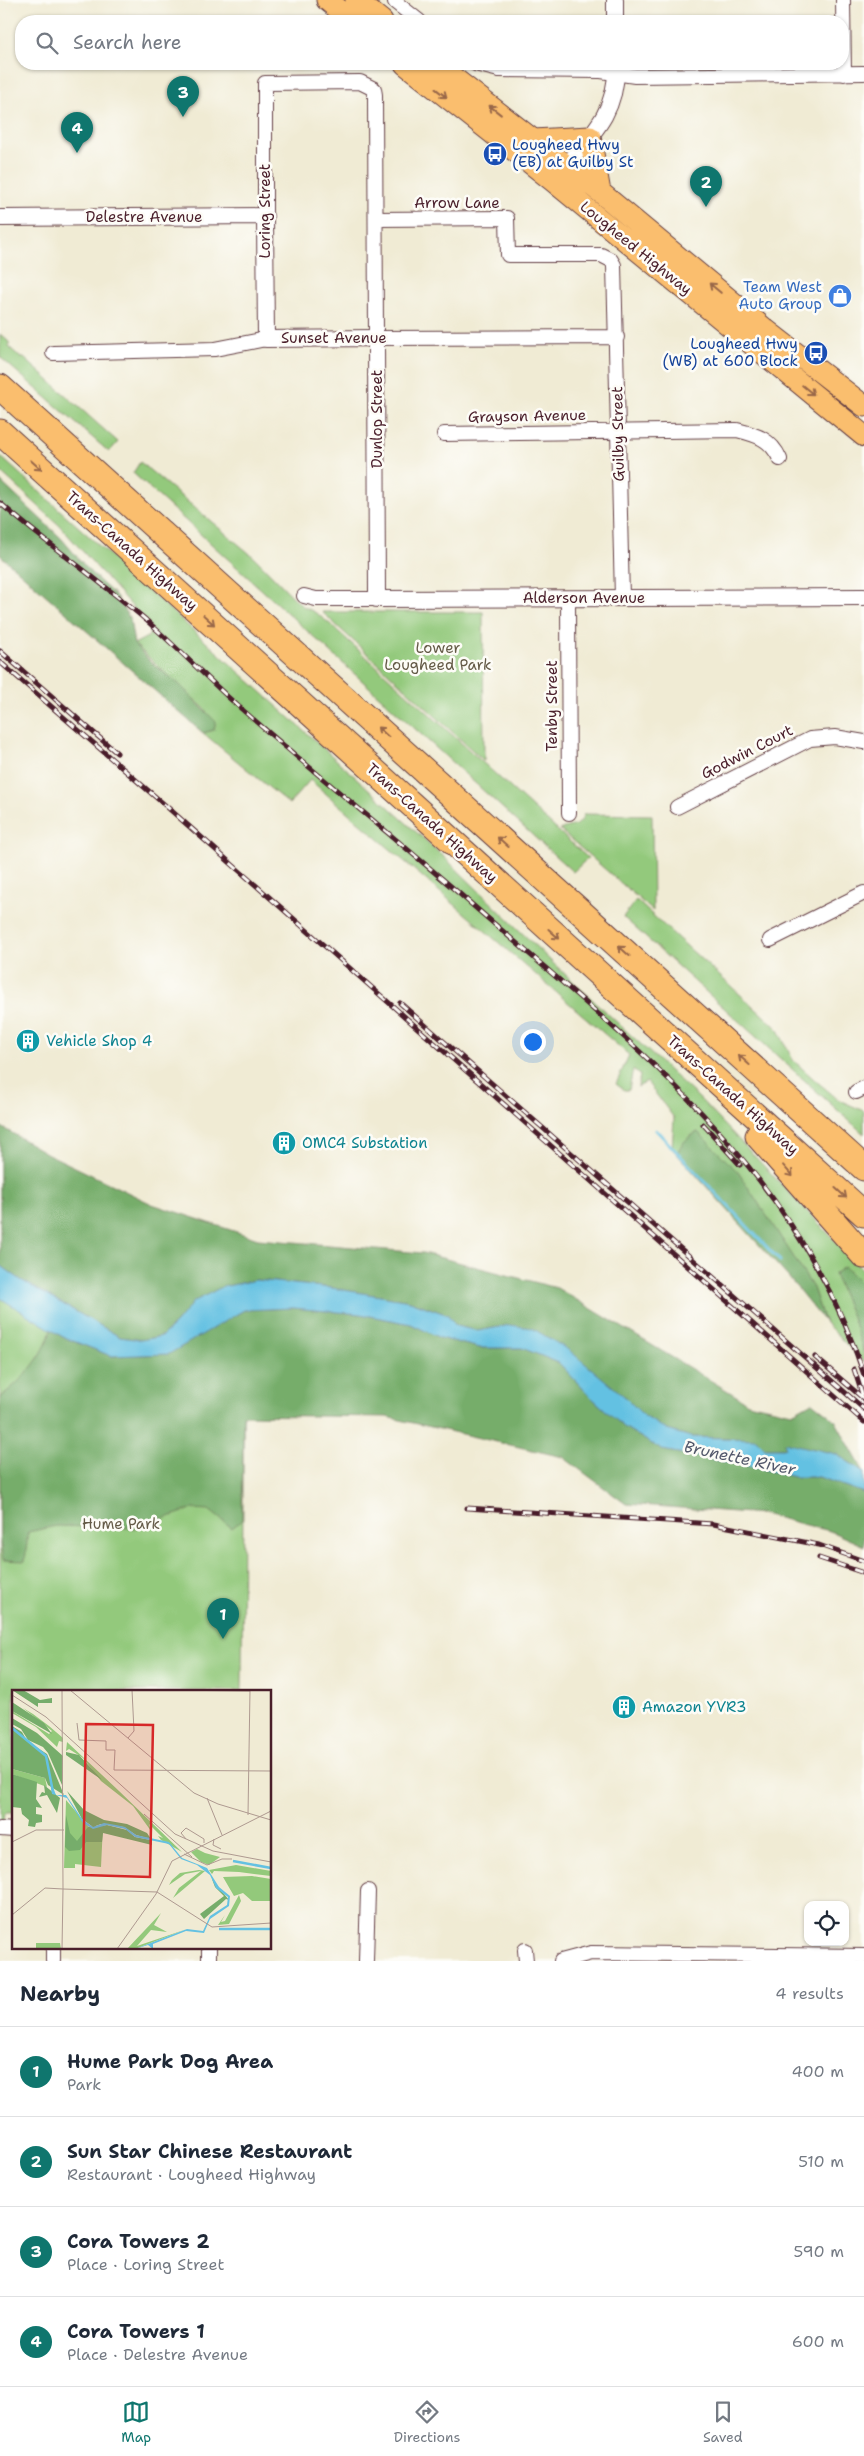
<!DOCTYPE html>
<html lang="en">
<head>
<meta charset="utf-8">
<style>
  :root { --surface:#fff; --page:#f6f6f7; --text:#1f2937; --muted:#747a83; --line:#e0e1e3; --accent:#0f766e }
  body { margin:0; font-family:"Shantell Sans",sans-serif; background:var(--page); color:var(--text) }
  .controls { position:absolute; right:15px; bottom:15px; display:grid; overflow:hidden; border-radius:10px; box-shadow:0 1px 4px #0004 }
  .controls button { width:45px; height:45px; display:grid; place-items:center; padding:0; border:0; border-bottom:1px solid var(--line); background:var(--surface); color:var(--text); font:25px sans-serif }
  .you { position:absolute; left:532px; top:1041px; width:18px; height:18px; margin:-12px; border:4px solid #fff; border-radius:50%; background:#1a73e8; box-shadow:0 0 0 8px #1a73e833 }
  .badge { display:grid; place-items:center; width:32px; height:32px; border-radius:50%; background:var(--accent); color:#fff; font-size:16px; font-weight:700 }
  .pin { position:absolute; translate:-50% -41px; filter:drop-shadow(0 1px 2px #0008) }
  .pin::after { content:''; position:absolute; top:26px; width:18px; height:15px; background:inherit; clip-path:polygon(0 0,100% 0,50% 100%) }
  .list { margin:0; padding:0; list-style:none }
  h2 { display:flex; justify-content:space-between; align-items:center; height:65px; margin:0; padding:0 20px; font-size:21px }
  h2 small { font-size:16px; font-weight:400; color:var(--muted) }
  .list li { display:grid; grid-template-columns:32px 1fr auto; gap:15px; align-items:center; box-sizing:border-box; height:90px; padding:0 20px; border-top:1px solid var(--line) }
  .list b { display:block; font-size:19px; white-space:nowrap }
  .list p { margin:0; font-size:16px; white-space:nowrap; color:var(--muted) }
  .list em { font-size:16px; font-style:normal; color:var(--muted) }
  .icon { flex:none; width:28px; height:28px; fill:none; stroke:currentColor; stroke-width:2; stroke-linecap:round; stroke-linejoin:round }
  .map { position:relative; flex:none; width:864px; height:1961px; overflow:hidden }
  .search { position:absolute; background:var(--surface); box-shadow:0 1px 4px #0004; left:15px; right:15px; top:15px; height:55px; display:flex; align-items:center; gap:12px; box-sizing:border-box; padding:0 18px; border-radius:20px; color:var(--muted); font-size:19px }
  .sheet { height:425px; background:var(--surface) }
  nav { display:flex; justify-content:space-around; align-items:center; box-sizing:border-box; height:70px; border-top:1px solid var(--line); background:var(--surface); font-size:14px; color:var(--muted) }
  nav a { display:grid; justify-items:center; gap:2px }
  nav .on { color:var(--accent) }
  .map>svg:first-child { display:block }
  .green { fill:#93c97b; stroke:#6e7453 }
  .forest { fill:#76ad6b; stroke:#60664b }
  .water { fill:#64c1e2; stroke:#577086 }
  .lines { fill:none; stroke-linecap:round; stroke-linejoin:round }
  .stream { stroke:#64c1e2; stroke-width:3 }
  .minor-casing { stroke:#633e44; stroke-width:16 }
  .tertiary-casing { stroke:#633e44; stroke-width:18 }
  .primary-casing { stroke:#633e44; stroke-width:23 }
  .motorway-casing { stroke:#633e44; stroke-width:27 }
  .minor { stroke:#fff; stroke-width:14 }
  .tertiary { stroke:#fff; stroke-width:16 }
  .primary { stroke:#fabe6e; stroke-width:21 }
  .motorway { stroke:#fabe6e; stroke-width:25 }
  .rail-casing { stroke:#4a1f2b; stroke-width:5 }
  .rail { stroke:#fdfcf7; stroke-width:3; stroke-dasharray:9; stroke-linecap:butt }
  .oneway { stroke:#996749 }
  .labels { text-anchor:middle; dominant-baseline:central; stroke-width:5; stroke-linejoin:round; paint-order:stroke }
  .transit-label { font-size:15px; fill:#164399; stroke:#fdfcf7; text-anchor:start }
  .street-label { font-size:15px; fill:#4a1f2b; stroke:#fdfcf7 }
  .shop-label { font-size:15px; fill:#366cbe; stroke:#fdfcf7; text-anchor:end }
  .park-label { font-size:15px; fill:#645a47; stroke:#fdfcf7 }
  .culture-label { font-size:15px; fill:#0d838f; stroke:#fdfcf7; text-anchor:start }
  .water-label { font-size:16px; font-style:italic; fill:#53586b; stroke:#fdfcf7 }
  .inset-river { fill:none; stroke:#64c1e2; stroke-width:2.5 }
  .inset-road { fill:none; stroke:#ae9990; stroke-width:1 }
  .view { fill:#d62828; fill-opacity:0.15; stroke:#d62828; stroke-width:2.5 }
  .inset-edge { fill:none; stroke:#4a1f2b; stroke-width:2.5 }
</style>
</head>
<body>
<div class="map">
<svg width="864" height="1961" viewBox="0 0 864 1961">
  <rect width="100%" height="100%" fill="#fdfcf7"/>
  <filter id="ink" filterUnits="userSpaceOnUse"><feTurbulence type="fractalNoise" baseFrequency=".02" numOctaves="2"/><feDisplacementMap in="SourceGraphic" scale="10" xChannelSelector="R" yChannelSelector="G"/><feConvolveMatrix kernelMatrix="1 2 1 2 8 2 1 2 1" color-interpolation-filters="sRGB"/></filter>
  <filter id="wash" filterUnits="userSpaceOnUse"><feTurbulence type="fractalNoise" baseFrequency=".0096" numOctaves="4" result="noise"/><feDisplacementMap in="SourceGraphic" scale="20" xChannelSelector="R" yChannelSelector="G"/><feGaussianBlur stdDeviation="1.12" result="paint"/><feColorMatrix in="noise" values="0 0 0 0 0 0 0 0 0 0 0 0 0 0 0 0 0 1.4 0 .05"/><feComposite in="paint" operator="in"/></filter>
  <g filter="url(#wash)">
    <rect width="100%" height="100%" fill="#f0ebd4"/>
    <!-- green -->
    <path class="green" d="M 0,334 L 9,342 L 9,347 L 21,358 L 24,358 L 118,442 L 109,452 L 0,357 Z
      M 0,456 L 444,857 L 554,964 L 700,1099 L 864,1271 L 864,1286 L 844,1267 L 834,1274 C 845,1301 864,1333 864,1363 L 824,1321 L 813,1288 L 738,1172 L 698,1132 C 688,1137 681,1143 677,1154 L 672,1149 L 674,1118 L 647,1082 L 638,1087 L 640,1075 L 633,1069 L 629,1090 L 624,1090 L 616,1084 L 629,1055 L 310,780 L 289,804 L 203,733 L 214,730 L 205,709 L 134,644 L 149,636 L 150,631 L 146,622 L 59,525 L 0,471 Z
      M 140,462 L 255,558 L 301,605 L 316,613 L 329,623 L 588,858 L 573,872 L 133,473 Z
      M 322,612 L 483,612 L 484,761 Z
      M 584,814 L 652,815 L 653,911 L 560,830 C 570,824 580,829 584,814 Z
      M 636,900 L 777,1028 L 793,1060 L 815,1080 L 839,1100 L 864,1111 L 864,1134 L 623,917 Z
      M 0,1294 L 63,1337 L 169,1354 L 244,1310 L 242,1691 L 14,1691 L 14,1813 L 4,1813 L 3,1821 L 0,1821 Z"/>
    <!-- forest -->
    <path class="forest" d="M 0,481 L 61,538 L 91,573 L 116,596 L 130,619 L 134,644 L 151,662 L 180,685 L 216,722 L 214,730 L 203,733 L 0,555 Z
      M 0,1126 L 48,1154 L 152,1204 L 258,1239 L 423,1253 L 557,1288 L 748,1403 L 792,1413 L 812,1402 L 835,1420 L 864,1472 L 836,1454 L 785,1443 L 786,1448 L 764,1448 L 756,1439 L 691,1437 L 667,1430 L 644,1416 L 624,1396 L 510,1325 L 478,1331 L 456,1326 L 448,1315 L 410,1301 L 332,1288 L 256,1280 L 222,1287 L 193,1303 L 176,1323 L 162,1336 L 141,1340 L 120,1337 L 21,1280 L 0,1265 Z
      M 698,1132 L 738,1172 L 793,1256 L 813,1288 L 824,1321 L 789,1278 L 677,1154 C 681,1143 688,1137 698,1132 Z
      M 844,1267 L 864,1286 L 864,1353 L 851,1314 L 834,1274 Z
      M 293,1308 L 360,1314 L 411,1324 L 440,1338 L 480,1348 L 522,1348 L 559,1363 L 591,1397 L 624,1427 L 662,1450 L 754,1467 L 794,1477 L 819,1477 L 864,1493 L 864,1546 L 830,1531 L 763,1514 L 626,1504 L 563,1457 L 387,1417 L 243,1415 L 242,1520 L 232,1528 L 209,1510 L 192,1509 L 136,1528 L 56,1526 L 28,1532 L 25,1561 L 3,1560 L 0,1540 L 0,1397 C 21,1382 46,1355 51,1329 L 63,1337 L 111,1356 L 168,1354 L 244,1310 Z"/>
    <!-- water -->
    <path class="water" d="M 0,1265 L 21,1280 L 120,1337 L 141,1340 L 162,1336 L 176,1323 L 193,1302 L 222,1287 L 256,1280 L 332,1288 L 410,1301 L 448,1315 L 456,1326 L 478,1331 L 510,1325 L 532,1328 L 570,1351 L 624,1396 L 644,1416 L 667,1430 L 691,1437 L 756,1439 L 765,1448 L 786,1448 L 784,1442 L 836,1454 L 864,1472 L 864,1493 L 819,1477 L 794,1477 L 754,1467 L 662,1450 L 624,1427 L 591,1397 L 559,1363 L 522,1348 L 480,1348 L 440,1338 L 411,1324 L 360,1314 L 293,1308 L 244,1310 L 169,1354 L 111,1356 L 63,1337 L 0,1298 Z"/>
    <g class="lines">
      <!-- stream -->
      <path class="stream" d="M 656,1130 L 780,1261"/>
    </g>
  </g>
  <g filter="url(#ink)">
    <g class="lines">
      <!-- minor casing -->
      <g class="minor-casing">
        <path id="minor" d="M 843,0 L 844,74
          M 395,2 L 419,21
          M 475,64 L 499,70 L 601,71 L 635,76 L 864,73
          M 265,216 L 265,83 L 360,82 L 374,89 L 375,95 L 376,338 L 617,337
          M 376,219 L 507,218 L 508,255 L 601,255 L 611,260 L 614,265 L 622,598
          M 53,353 L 215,349 L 266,339
          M 444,434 L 737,430 C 757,435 771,439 780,459
          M 304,596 L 316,599 L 377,599
          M 568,598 L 569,813
          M 677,807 L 810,739 L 835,737 L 864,742
          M 770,940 L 864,893
          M 856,1092 L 864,1088
          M 0,1829 L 14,1830
          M 209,1947 L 209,1961
          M 525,1950 L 526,1961
          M 53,1961 L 53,1947
          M 366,1961 L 368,1891
          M 561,1961 L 591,1953 L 864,1956"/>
      </g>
      <!-- tertiary casing -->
      <g class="tertiary-casing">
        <path id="tertiary" d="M 615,0 L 615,21
          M 559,173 C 589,137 618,114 616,64
          M 0,218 L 265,216 L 266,339 L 376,338 L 377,599 L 864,597"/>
      </g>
      <!-- primary casing -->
      <g class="primary-casing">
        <path id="primary" d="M 327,0 L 353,21
          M 356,0 L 382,21
          M 405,64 L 553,181 L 864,436
          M 436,64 L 600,192 L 765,329 L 864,406
          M 533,140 L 590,137 L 600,192"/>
      </g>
      <!-- motorway casing -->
      <g class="motorway-casing">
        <path id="motorway" d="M 0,387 L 864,1168
          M 0,432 L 864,1214
          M 758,1136 L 864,1256"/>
      </g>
      <!-- minor -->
      <use href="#minor" class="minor"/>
      <!-- tertiary -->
      <use href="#tertiary" class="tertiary"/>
      <!-- primary -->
      <use href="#primary" class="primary"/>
      <!-- motorway -->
      <use href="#motorway" class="motorway"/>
      <!-- rail casing -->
      <g class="rail-casing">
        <path id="rail" d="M 0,503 C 47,544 99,580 146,620 C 174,645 201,672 228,697 C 304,765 384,828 461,895 C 623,1037 795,1162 864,1375
          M 0,651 L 117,753
          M 0,662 L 166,806 L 864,1422
          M 400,1003 L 864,1409
          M 703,1124 L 740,1165
          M 815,1357 L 864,1399
          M 854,1369 L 864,1400
          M 467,1508 L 713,1524 L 819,1545 L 864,1561
          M 819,1558 L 864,1573"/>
      </g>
      <!-- rail -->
      <use href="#rail" class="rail"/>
    </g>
    <!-- one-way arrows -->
    <defs><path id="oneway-shaft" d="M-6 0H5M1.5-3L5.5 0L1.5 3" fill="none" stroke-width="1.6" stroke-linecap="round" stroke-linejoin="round" transform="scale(1.25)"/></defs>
    <g class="oneway">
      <use href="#oneway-shaft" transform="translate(441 93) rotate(38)"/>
      <use href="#oneway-shaft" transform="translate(495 110) rotate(-142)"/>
      <use href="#oneway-shaft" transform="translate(715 288) rotate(-140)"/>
      <use href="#oneway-shaft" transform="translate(808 390) rotate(39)"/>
      <use href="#oneway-shaft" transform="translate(36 465) rotate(42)"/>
      <use href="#oneway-shaft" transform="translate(209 620) rotate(42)"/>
      <use href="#oneway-shaft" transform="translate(383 732) rotate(-138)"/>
      <use href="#oneway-shaft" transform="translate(503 842) rotate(-138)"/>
      <use href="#oneway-shaft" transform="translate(554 934) rotate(42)"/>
      <use href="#oneway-shaft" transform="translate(624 951) rotate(-138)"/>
      <use href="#oneway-shaft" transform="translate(744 1060) rotate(-138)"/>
      <use href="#oneway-shaft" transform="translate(788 1171) rotate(49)"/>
      <use href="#oneway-shaft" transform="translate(841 1193) rotate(42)"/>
    </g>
  </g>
  <!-- icons -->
  <defs>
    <g id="bus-disc" transform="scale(1.25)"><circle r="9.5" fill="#1a4fb4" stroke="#fdfcf7"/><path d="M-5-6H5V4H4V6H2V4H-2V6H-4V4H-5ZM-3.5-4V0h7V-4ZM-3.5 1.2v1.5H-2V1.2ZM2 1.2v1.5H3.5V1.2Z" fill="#fff"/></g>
    <g id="shop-disc" transform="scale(1.25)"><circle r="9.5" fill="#3f7fe0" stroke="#fdfcf7"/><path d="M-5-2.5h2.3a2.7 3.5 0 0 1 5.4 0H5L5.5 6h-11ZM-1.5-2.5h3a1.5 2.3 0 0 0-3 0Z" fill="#fff"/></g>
    <g id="building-disc" transform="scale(1.25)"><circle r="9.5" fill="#0f9aa8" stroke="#fdfcf7"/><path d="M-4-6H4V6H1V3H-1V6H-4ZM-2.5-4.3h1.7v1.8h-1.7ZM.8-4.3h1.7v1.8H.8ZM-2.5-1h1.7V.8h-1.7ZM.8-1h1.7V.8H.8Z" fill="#fff"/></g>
  </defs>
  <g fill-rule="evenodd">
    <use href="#bus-disc" x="495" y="154"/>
    <use href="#shop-disc" x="840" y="296"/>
    <use href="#bus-disc" x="816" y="353"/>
    <use href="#building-disc" x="28" y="1041"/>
    <use href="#building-disc" x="284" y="1143"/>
    <use href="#building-disc" x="624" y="1707"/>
  </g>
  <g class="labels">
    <!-- transit labels -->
    <g class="transit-label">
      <text x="512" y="145">Lougheed Hwy<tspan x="512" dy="17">(EB) at Guilby St</tspan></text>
      <text x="798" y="344" text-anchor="end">Lougheed Hwy<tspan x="798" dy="17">(WB) at 600 Block</tspan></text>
    </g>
    <!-- street labels -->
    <g class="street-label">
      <text x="457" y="203">Arrow Lane</text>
      <text transform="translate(265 211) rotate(-90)">Loring Street</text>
      <text x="144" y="217">Delestre Avenue</text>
      <text transform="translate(636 248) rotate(39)">Lougheed Highway</text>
      <text x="334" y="338">Sunset Avenue</text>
      <text transform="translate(527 416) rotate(-1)">Grayson Avenue</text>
      <text transform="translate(377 419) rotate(-90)">Dunlop Street</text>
      <text transform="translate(618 434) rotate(-91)">Guilby Street</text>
      <text transform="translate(132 551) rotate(42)">Trans-Canada Highway</text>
      <text x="584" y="598">Alderson Avenue</text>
      <text transform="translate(552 706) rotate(-90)">Tenby Street</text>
      <text transform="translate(747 752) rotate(-27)">Godwin Court</text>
      <text transform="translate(432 823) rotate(42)">Trans-Canada Highway</text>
      <text transform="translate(733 1095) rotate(42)">Trans-Canada Highway</text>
    </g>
    <!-- shop labels -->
    <g class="shop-label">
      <text x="822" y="287">Team West<tspan x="822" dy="17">Auto Group</tspan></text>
    </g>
    <!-- park labels -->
    <g class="park-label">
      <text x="438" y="648">Lower<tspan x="438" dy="17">Lougheed Park</tspan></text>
      <text x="121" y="1524">Hume Park</text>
    </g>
    <!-- culture labels -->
    <g class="culture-label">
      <text x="46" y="1041">Vehicle Shop 4</text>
      <text x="302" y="1143">OMC4 Substation</text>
      <text x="642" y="1707">Amazon YVR3</text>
    </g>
    <!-- water labels -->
    <g class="water-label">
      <text transform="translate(740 1458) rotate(12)">Brunette River</text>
    </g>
  </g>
  <!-- overview -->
  <g transform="translate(12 1690)">
    <rect width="259" height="259" fill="#f0ebd4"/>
    <path d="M 11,18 L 21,24 L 37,36 L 51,48 L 51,52 L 47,51 L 45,57 L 24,37 L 0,23 L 0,21 L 37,44 L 40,41 ZM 55,52 L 107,101 L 170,162 L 149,150 L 146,146 L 151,148 L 137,134 L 139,141 L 121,116 L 89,91 L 71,68 L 57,59 L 54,61 ZM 0,79 L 33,88 L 35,97 L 0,84 ZM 54,110 L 77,137 L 91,135 L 89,177 L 63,174 L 63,178 L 52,178 ZM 185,159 L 193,163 L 208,167 L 197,175 L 189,172 L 179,162 ZM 224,175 L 259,181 L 259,186 L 227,182 L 202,181 L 200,184 L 197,180 ZM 187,180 L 193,181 L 161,208 L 167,198 L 189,181 L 173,184 L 157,195 L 160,190 L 168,183 ZM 240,186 L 259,189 L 259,211 L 240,211 L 231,203 L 222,206 L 211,187 ZM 227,205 L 229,211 L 217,234 L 206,235 L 213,225 L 209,232 L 213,231 ZM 149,223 L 142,235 L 155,242 L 139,240 L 125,256 L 175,239 L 123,259 L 115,259 ZM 24,253 L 48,253 L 49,259 L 24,259 Z" fill="#93c97b"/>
    <path d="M 0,0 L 11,0 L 28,10 L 40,8 L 40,13 L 26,13 L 26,17 ZM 0,12 L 32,33 L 40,44 L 0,21 ZM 0,28 L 25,43 L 51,66 L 50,95 L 36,63 L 31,57 L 16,50 L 9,39 L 0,34 ZM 0,36 L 10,42 L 15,51 L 35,64 L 52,105 L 36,95 L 33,88 L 0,79 ZM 54,62 L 67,65 L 90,90 L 54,65 ZM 0,84 L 25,92 L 24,109 L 30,118 L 24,117 L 24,124 L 30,125 L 30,132 L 24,133 L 23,137 L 16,136 L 17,130 L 10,124 L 9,118 L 0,117 ZM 32,95 L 48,108 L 45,123 L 35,105 L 27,107 L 30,102 L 33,103 ZM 55,101 L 72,120 L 92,130 L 115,134 L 135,143 L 139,149 L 124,145 L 112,137 L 89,134 L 81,137 L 70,129 ZM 54,125 L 58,143 L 65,151 L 76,137 L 95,135 L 115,140 L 123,147 L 139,150 L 140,155 L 91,143 L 90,152 L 74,152 L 68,160 L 57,161 L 53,157 ZM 200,189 L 217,210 L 214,209 L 192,229 L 188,224 L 212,206 L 203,197 Z" fill="#76ad6b"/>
    <path d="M 38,90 L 44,105 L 54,105 L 70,129 L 81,137 L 92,133 L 104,135 L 113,137 L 124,145 L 157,152 L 170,168 L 195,178 L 207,197 L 218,206 L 217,216 L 198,229 L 192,243 L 174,241 L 141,254 L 141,259 L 136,255 L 123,259 L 175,239 L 191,241 L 198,226 L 215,215 L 216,207 L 204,198 L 198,185 L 185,175 L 169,169 L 157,154 L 123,147 L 113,139 L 95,135 L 81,139 L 71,133 L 55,108 L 40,104 Z" fill="#64c1e2"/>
    <path class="inset-river" d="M 0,38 L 34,66 L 41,102M 221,171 L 259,178M 207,239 L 259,239"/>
    <path class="inset-road" d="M 50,0 L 51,199 L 145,202M 58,0 L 182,103 L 206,114 L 259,130M 151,0 L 238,1M 0,5 L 34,27 L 163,144 L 201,161 L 259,172M 65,33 L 67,50 L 94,51 L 94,60 L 103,60 L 102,80 L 259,81M 116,48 L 122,41 L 120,0M 195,108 L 210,145M 132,124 L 180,167M 236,125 L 238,0M 174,149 L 169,143 L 174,138 L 192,149 L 192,153M 202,149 L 201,155 L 209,159M 0,152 L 24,140 L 52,140M 172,164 L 195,175 L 210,169 L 220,169M 145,202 L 200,237 L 259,233M 0,225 L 33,198 L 51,199 L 50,259M 105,259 L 144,204 L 160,171 L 259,121"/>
    <path class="view" d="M 74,34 L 141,35 L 138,187 L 71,185 Z"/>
    <rect width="259" height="259" class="inset-edge"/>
  </g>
</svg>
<div class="controls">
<button><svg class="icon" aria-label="locate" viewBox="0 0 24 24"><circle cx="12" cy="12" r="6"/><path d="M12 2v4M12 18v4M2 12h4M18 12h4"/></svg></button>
</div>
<div class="you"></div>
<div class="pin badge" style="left:223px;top:1639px">1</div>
<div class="pin badge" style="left:706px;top:207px">2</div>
<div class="pin badge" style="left:183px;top:117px">3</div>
<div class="pin badge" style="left:77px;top:153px">4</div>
<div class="search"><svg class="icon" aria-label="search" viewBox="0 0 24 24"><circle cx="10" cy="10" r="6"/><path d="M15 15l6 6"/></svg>Search here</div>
</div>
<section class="sheet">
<h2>Nearby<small>4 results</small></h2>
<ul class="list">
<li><span class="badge">1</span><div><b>Hume Park Dog Area</b><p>Park</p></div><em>400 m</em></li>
<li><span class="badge">2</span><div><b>Sun Star Chinese Restaurant</b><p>Restaurant · Lougheed Highway</p></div><em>510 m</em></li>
<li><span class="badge">3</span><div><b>Cora Towers 2</b><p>Place · Loring Street</p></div><em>590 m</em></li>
<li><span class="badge">4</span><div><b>Cora Towers 1</b><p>Place · Delestre Avenue</p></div><em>600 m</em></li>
</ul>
</section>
<nav>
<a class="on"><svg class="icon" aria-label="map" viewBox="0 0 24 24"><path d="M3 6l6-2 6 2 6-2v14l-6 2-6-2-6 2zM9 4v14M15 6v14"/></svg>Map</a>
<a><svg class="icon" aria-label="directions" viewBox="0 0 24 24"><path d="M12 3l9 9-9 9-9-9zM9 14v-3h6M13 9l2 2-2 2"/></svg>Directions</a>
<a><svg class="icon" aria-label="saved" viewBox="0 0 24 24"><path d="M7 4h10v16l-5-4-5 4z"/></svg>Saved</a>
</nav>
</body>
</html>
